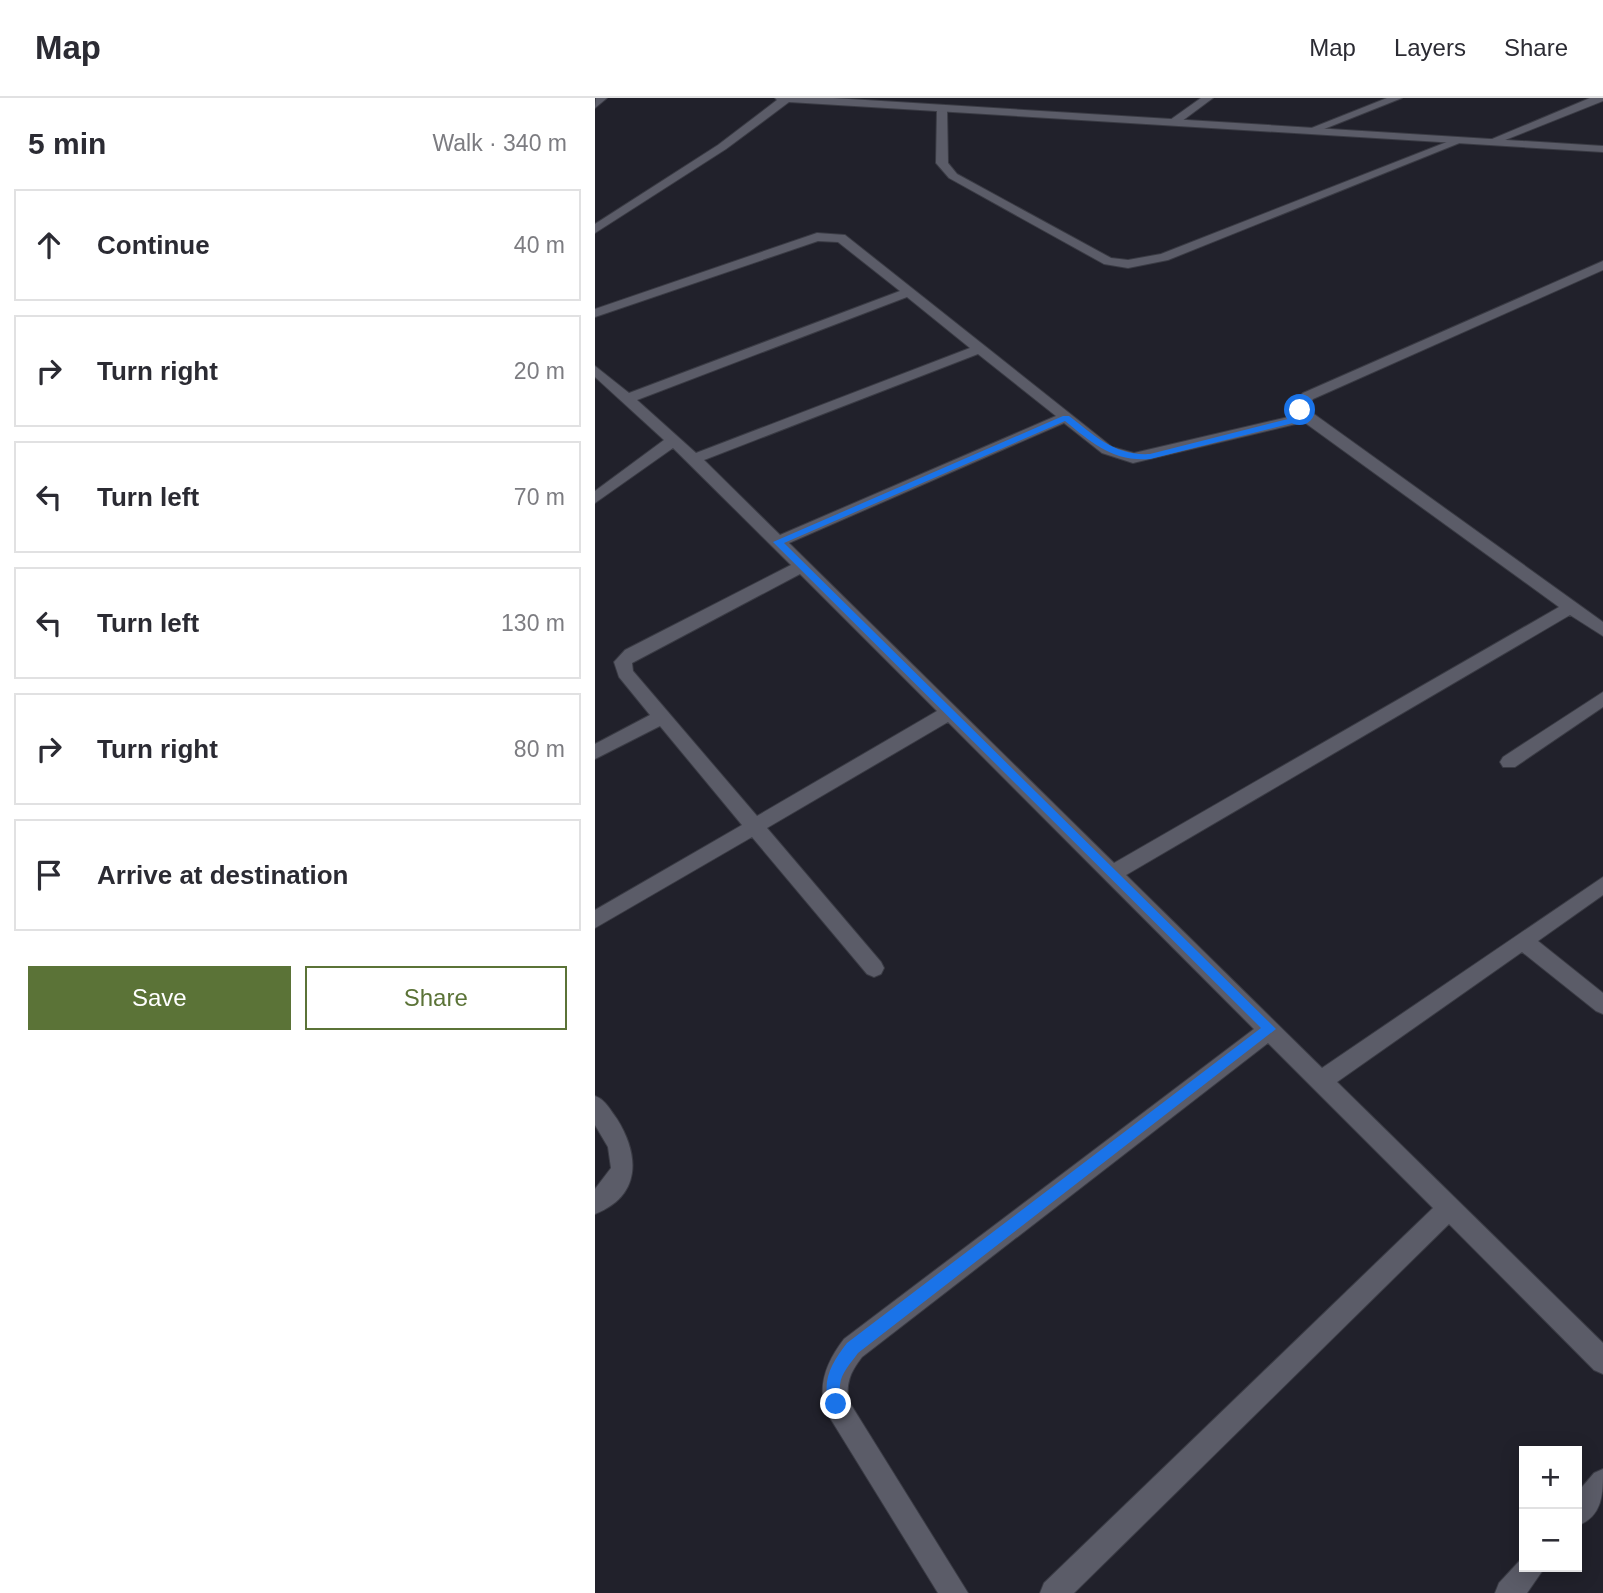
<!DOCTYPE html>
<html lang="en">
<head>
<meta charset="utf-8">
<style>
  :root { --surface:#fff; --page:#f2f2f3; --text:#2b2b33; --muted:#7c7c81; --line:#e1e1e2; --accent:#5b7337 }
  body { margin:0; font-family:Arial,sans-serif; background:var(--page); color:var(--text) }
  .controls { position:absolute; right:21px; bottom:21px; display:grid; overflow:hidden; border-radius:0px; box-shadow:0 4px 18px #0003 }
  .controls button { width:63px; height:63px; display:grid; place-items:center; padding:0; border:0; border-bottom:2px solid var(--line); background:var(--surface); color:var(--text); font:35px sans-serif }
  .stop { position:absolute; width:21px; height:21px; margin:-16px; border:5px solid #1a73e8; border-radius:50%; background:#fff }
  .stop.end { background:#1a73e8; border-color:#fff; box-shadow:0 2px 7px #0008 }
  .list { margin:0; padding:0; list-style:none }
  h2 { display:flex; justify-content:space-between; align-items:center; height:91px; margin:0; padding:0 28px; font-size:30px }
  h2 small { font-size:23px; font-weight:400; color:var(--muted) }
  .list li { display:grid; grid-template-columns:46px 1fr auto; gap:21px; align-items:center; box-sizing:border-box; height:112px; margin:0 14px 14px; padding:0 14px; border:2px solid var(--line); border-radius:0px }
  .list b { display:block; font-size:26px; white-space:nowrap }
  .list em { font-size:23px; font-style:normal; color:var(--muted) }
  .actions { display:flex; gap:14px; padding:21px 28px }
  .actions a { flex:1; padding:16px 0; border:2px solid var(--accent); border-radius:0px; text-align:center; font-size:24px; color:var(--accent) }
  .actions .main { background:var(--accent); color:#fff }
  .icon { flex:none; width:38px; height:38px; fill:none; stroke:currentColor; stroke-width:2; stroke-linecap:round; stroke-linejoin:round }
  .map { position:relative; flex:none; width:1008px; height:1495px; overflow:hidden }
  header { display:flex; align-items:center; gap:42px; box-sizing:border-box; height:98px; padding:0 35px; background:var(--surface); border-bottom:2px solid var(--line) }
  header strong { font-size:33px }
  nav { display:flex; gap:38px; margin-inline-start:auto; font-size:24px }
  main { display:flex }
  aside { flex:1; background:var(--surface) }
  .map>svg:first-child { display:block }
  .lines { fill:none; stroke-linecap:round; stroke-linejoin:round }
  .minor-casing { stroke:#3a3b44; stroke-width:2 }
  .tertiary-casing { stroke:#3a3b44; stroke-width:2 }
  .minor { fill:#5b5c68; fill-rule:evenodd }
  .tertiary { fill:#5b5c68; fill-rule:evenodd }
  .route { fill:#1a73e8 }
</style>
</head>
<body>
<header>
<strong>Map</strong>
<nav><a>Map</a><a>Layers</a><a>Share</a></nav>
</header>
<main>
<aside>
<h2>5 min<small>Walk · 340 m</small></h2>
<ul class="list">
<li><svg class="icon" aria-label="ahead" viewBox="0 0 24 24"><path d="M12 20V5M6 11l6-6 6 6"/></svg><div><b>Continue</b></div><em>40 m</em></li>
<li><svg class="icon" aria-label="right" viewBox="0 0 24 24"><path d="M7 20v-9h11M14 6l5 5-5 5"/></svg><div><b>Turn right</b></div><em>20 m</em></li>
<li><svg class="icon" aria-label="left" viewBox="0 0 24 24"><path d="M17 20v-9H6M10 6l-5 5 5 5"/></svg><div><b>Turn left</b></div><em>70 m</em></li>
<li><svg class="icon" aria-label="left" viewBox="0 0 24 24"><path d="M17 20v-9H6M10 6l-5 5 5 5"/></svg><div><b>Turn left</b></div><em>130 m</em></li>
<li><svg class="icon" aria-label="right" viewBox="0 0 24 24"><path d="M7 20v-9h11M14 6l5 5-5 5"/></svg><div><b>Turn right</b></div><em>80 m</em></li>
<li><svg class="icon" aria-label="arrive" viewBox="0 0 24 24"><path d="M6 21V4h12l-3 4 3 4H6"/></svg><div><b>Arrive at destination</b></div></li>
</ul>
<div class="actions"><a class="main">Save</a><a>Share</a></div>
</aside>
<div class="map">
<svg width="1008" height="1495" viewBox="0 0 1008 1495">
  <rect width="100%" height="100%" fill="#21212b"/>
  <g class="lines">
    <!-- minor casing -->
    <g class="minor-casing">
      <path id="minor" d="M 12,0 L 0,10 L 1,0 Z
        M 606,0 L 618,0 L 583,26 L 575,26 L 575,22 Z
        M 792,0 L 807,0 L 719,35 L 709,33 Z
        M 995,0 L 1008,0 L 1008,3 L 900,46 L 890,44 Z
        M 347,7 L 352,10 L 353,65 L 362,76 L 516,160 L 533,162 L 566,156 L 862,40 L 872,42 L 573,162 L 533,170 L 509,166 L 354,80 L 341,65 L 342,10 Z
        M 222,135 L 250,137 L 517,349 L 539,355 L 702,317 L 698,312 L 699,304 L 708,295 L 1008,163 L 1008,172 L 718,301 L 712,311 L 1008,524 L 1008,538 L 975,517 L 531,777 L 727,970 L 1008,779 L 1008,797 L 943,843 L 1008,895 L 1008,916 L 1001,913 L 927,854 L 742,984 L 1008,1245 L 1008,1276 L 999,1272 L 854,1126 L 479,1495 L 445,1495 L 449,1485 L 838,1110 L 673,945 L 267,1259 C 256,1273 251,1284 253,1302 L 373,1495 L 343,1495 L 232,1315 C 221,1288 232,1263 249,1241 L 659,931 L 353,624 L 172,730 L 286,864 L 289,870 L 286,876 L 279,879 L 272,876 L 157,739 L 0,830 L 0,812 L 147,727 L 65,628 L 0,661 L 0,646 L 55,617 L 24,579 L 19,564 L 30,552 L 196,467 L 78,350 L 0,405 L 0,393 L 69,342 L 0,279 L 0,268 L 34,295 L 305,193 L 243,144 L 223,143 L 0,219 L 0,211 ZM 312,199 L 375,250 L 101,355 L 42,302 ZM 383,256 L 461,318 L 185,437 L 109,362 ZM 709,324 L 964,509 L 519,765 L 194,445 L 469,325 L 507,355 L 538,365 ZM 205,476 L 342,613 L 162,718 L 38,573 L 37,565 Z
        M 1008,594 L 1008,609 L 920,669 L 908,669 L 905,664 L 908,659 Z
        M 0,998 C 11,1002 15,1012 22,1021 C 45,1058 46,1098 0,1116 L 0,1091 L 16,1070 L 13,1049 L 0,1027 Z
        M 1008,1371 C 1008,1396 1008,1418 982,1428 L 982,1395 L 999,1375 Z
        M 929,1458 L 929,1469 L 950,1469 L 932,1495 L 900,1495 L 904,1485 Z"/>
    </g>
    <!-- tertiary casing -->
    <g class="tertiary-casing">
      <path id="tertiary" d="M 180,0 L 238,0 L 1008,48 L 1008,54 L 194,4 L 131,51 L 0,135 L 0,126 L 123,47 L 182,2 Z"/>
    </g>
    <!-- minor -->
    <use href="#minor" class="minor"/>
    <!-- tertiary -->
    <use href="#tertiary" class="tertiary"/>
  </g>
  <!-- route -->
  <path class="route" d="M 705,309 L 714,321 L 555,361 C 518,364 497,345 470,323 L 189,445 L 681,931 L 263,1255 C 256,1265 246,1275 245,1287 C 244,1296 250,1302 247,1311 L 236,1311 C 225,1284 236,1266 252,1245 L 666,930 L 178,444 L 468,318 L 474,318 C 500,338 520,358 555,356 L 705,318 L 701,312 Z"/>
</svg>
<div class="controls">
<button>+</button>
<button>−</button>
</div>
<div class="stop" style="left:705px;top:312px"></div>
<div class="stop end" style="left:241px;top:1306px"></div>
</div>
</main>
</body>
</html>
